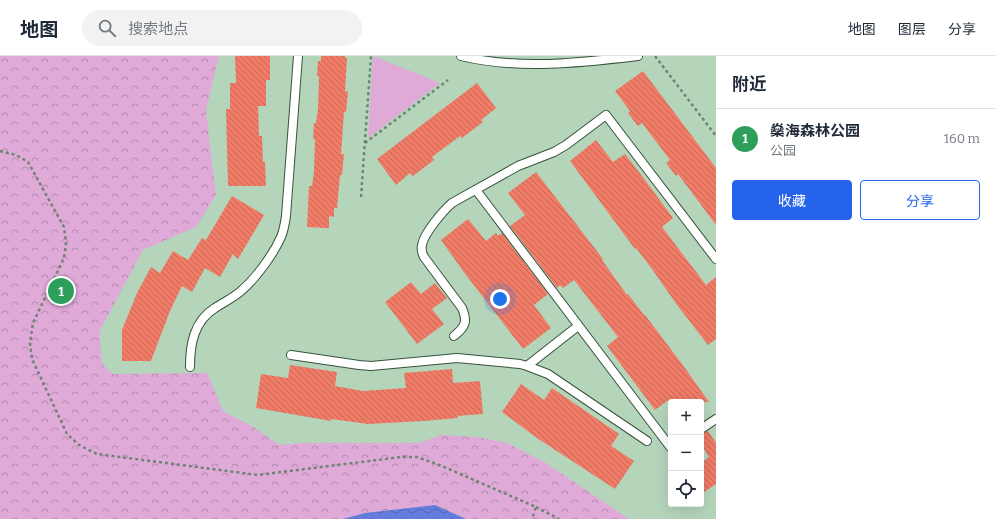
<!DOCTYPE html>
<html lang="zh">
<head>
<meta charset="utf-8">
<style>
  :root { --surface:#fff; --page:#f2f2f3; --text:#1f2937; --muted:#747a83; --line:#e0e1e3; --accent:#2563eb }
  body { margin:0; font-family:Bitter,"Noto Sans SC",serif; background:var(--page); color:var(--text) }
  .controls { position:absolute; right:12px; bottom:12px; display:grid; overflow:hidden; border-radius:4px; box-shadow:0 4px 16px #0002 }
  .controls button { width:36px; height:36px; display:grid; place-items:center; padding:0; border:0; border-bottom:1px solid var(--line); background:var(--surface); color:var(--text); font:20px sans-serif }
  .you { position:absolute; left:500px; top:243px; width:14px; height:14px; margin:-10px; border:3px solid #fff; border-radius:50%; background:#1a73e8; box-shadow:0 0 0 6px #1a73e833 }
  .badge { display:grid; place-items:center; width:26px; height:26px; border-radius:50%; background:var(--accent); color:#fff; font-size:13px; font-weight:700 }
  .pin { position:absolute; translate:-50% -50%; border:2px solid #fff; box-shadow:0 1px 4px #0006 }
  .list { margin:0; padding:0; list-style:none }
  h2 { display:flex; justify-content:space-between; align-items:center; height:52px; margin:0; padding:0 16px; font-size:17px }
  h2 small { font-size:13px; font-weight:400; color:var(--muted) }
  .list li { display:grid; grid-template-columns:26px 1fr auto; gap:12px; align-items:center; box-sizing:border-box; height:60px; padding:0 16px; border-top:1px solid var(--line) }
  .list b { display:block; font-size:15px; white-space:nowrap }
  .list p { margin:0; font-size:13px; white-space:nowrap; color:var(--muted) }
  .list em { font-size:13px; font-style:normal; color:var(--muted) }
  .actions { display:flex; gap:8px; padding:12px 16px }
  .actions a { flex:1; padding:9px 0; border:1px solid var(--accent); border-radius:4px; text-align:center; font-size:14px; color:var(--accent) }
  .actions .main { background:var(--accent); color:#fff }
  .icon { flex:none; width:22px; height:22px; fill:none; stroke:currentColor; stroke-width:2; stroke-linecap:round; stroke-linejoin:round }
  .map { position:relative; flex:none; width:716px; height:463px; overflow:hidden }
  header { display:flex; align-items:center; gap:24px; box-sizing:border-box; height:56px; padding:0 20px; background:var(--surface); border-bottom:1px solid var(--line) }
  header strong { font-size:19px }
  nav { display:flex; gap:22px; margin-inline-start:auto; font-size:14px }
  .search { width:280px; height:36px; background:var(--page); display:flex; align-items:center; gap:10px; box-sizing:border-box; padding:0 14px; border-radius:22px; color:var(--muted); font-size:15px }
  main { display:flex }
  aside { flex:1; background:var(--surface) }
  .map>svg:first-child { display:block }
  .green { fill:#dfa9d8 }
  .park { fill:url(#park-crowns) }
  .water { fill:url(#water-waves) }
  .building { fill:url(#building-back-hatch) }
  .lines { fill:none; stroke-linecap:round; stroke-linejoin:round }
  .service-casing { stroke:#37533d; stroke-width:10 }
  .path { stroke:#6e8472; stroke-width:2.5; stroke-dasharray:3 3; stroke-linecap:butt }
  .service { stroke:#fff; stroke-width:8 }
</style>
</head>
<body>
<header>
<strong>地图</strong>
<div class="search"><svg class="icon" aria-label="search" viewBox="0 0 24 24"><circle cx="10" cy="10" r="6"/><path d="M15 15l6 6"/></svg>搜索地点</div>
<nav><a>地图</a><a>图层</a><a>分享</a></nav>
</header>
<main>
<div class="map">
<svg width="716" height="463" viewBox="0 0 716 463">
  <defs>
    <pattern id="park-crowns" width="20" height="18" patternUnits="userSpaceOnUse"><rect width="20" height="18" fill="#dfa9d8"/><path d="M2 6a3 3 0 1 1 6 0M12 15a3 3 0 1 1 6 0" fill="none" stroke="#b58bb0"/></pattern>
    <pattern id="water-waves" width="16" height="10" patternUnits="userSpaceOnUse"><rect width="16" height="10" fill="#647ddc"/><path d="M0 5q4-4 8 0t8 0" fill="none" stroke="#5368b3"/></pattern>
    <pattern id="building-back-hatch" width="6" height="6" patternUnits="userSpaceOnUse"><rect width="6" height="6" fill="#f07c68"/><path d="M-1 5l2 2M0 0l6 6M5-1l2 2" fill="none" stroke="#c36756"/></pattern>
  </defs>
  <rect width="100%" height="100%" fill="#b5d5bb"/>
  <!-- green -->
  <path class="green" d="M 373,0 L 440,27 L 368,82 Z"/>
  <!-- park -->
  <path class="park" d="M 0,0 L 219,0 L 206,55 L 216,139 L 196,171 L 143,194 L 99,276 L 102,307 L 112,318 L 207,317 L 223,355 L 255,372 L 279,389 L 300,387 L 419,387 L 441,379 L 477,381 L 507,387 L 546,407 L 629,463 L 0,463 Z"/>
  <!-- water -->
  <path class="water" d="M 435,449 L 466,463 L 343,463 L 365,457 Z"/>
  <!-- building -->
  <path class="building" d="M 235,0 L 270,0 L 270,24 L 266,24 L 266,50 L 258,50 L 259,80 L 262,80 L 263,106 L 265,106 L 266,130 L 228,130 L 226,53 L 230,53 L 230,27 L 236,27 Z
    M 321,0 L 345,0 L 345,2 L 347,2 L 345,35 L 348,36 L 346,56 L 344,56 L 341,98 L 344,98 L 342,119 L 340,119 L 337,152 L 334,152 L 334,161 L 329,160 L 329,172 L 326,172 L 307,171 L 309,130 L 312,130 L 314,116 L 315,83 L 313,83 L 314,67 L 316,67 L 318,53 L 319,20 L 317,20 L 318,5 L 321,5 Z
    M 643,15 L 716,112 L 716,169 L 678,118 L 676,120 L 666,107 L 670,104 L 642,67 L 638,70 L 628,57 L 630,55 L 615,35 Z
    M 477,27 L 496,52 L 481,64 L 483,66 L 462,82 L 460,80 L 432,101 L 434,104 L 413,120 L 410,117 L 396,129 L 377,103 Z
    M 596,84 L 613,106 L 625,98 L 645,124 L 673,162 L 662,171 L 706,229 L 716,221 L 716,283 L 708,289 L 677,249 L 652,213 L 636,192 L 635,193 L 570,105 Z
    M 536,116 L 603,203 L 602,204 L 627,239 L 628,238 L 644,259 L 645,259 L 685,312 L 709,346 L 667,345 L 655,354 L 607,290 L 618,281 L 574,224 L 563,232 L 560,229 L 557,232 L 510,170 L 525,159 L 508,137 Z
    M 232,140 L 264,159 L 238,203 L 233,198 L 220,221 L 205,212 L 192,236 L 182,230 L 170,255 L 151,305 L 122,305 L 122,274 L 137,237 L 151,211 L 160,217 L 173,195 L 188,204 L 202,182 L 206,184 Z
    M 468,163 L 486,185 L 496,177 L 498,180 L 502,177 L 548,238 L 534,249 L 551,272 L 523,293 L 466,219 L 441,184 Z
    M 411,226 L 421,238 L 435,227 L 447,242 L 432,253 L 444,268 L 417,288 L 385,246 Z
    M 290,309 L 337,316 L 335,330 L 363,335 L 406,332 L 404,317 L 452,313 L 453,327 L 480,325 L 483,358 L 457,360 L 458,362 L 424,365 L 368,368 L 331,363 L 331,365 L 314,362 L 256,352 L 261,318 L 288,322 Z
    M 521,328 L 544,344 L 552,332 L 619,378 L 611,390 L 634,405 L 615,433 L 537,382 L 502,356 Z
    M 708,375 L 716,387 L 716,428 L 701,438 L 701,407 L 709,401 L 701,388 L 701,378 Z"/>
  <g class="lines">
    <!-- service casing -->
    <g class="service-casing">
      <path id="service" d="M 461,0 C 519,14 579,7 638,0
        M 476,134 L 671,392
        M 454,280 C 465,271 468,266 462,252 L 424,201 C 422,197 421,193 422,189 C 424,177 443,155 452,147 L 518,110 L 554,96 L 566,89 L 606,59 L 716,203
        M 291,299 L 359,309 L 371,310 L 457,302 L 520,308 L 527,310 L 578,270
        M 527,310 L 548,318 L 647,385
        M 190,311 C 190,288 194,265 215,252 C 224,246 233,242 241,235 C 256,222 273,199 281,181 C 284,174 285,167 286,160 L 298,0
        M 701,373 L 716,363"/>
    </g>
    <!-- path -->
    <path class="path" d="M 655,0 L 716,80
      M 365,87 L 448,24
      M 0,95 L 16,99 L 28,106 L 64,171 L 66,187 L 64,202 L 33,267 L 30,287 L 32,303 L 67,378 L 79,389 L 97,398 L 258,419 L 401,401 L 417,401 L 442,410 L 536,451 L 532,463
      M 361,141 L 371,0
      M 536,451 L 559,463"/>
    <!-- service -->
    <use href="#service" class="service"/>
  </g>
</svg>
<div class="controls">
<button>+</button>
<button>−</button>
<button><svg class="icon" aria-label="locate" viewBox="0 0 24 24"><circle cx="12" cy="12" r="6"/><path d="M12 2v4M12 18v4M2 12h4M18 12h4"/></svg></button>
</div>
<div class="you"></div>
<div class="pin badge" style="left:61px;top:235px;background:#2e9e5b">1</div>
</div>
<aside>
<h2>附近<small></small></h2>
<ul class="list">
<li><span class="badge" style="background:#2e9e5b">1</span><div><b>燊海森林公园</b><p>公园</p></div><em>160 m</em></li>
</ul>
<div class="actions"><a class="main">收藏</a><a>分享</a></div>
</aside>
</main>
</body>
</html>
